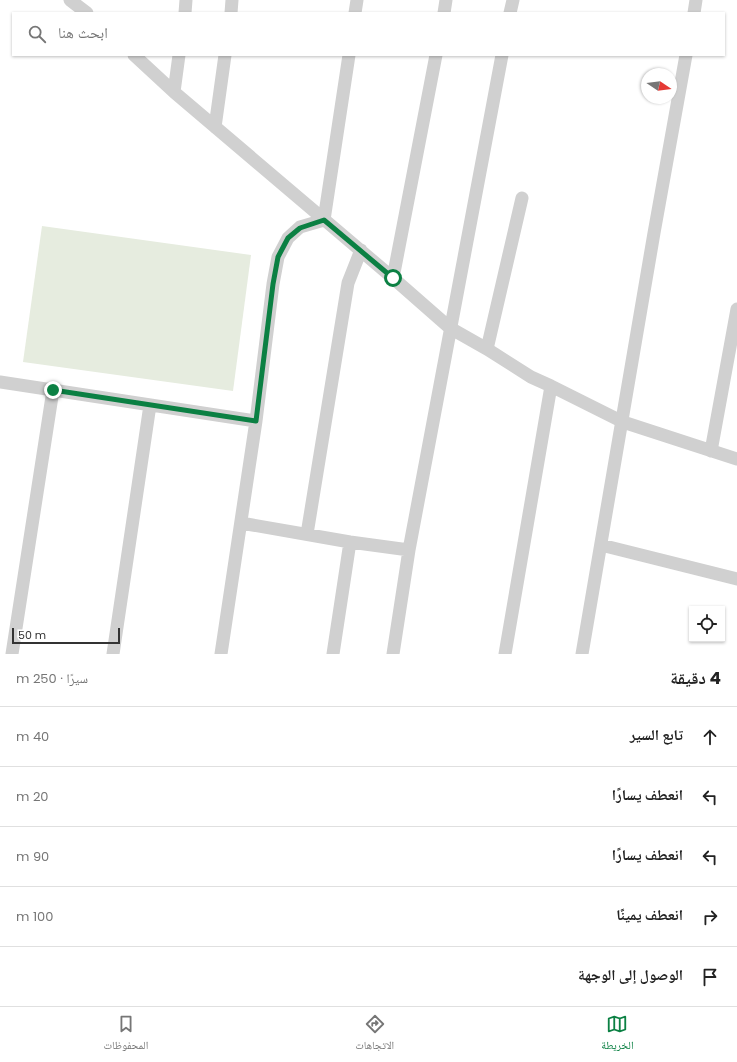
<!DOCTYPE html>
<html lang="ar">
<head>
<meta charset="utf-8">
<style>
  :root { --surface:#fff; --page:#f2f2f2; --text:#222; --muted:#767676; --line:#e0e0e0; --accent:#0b8043 }
  body { margin:0; font-family:Poppins,"Noto Naskh Arabic",sans-serif; background:var(--page); color:var(--text); direction:rtl }
  .controls { position:absolute; right:12px; bottom:12px; display:grid; overflow:hidden; border-radius:0px; box-shadow:0 1px 3px #0004 }
  .controls button { width:36px; height:36px; display:grid; place-items:center; padding:0; border:0; border-bottom:1px solid var(--line); background:var(--surface); color:var(--text); font:20px sans-serif }
  .compass { position:absolute; left:641px; top:68px; width:36px; height:36px; border-radius:50%; background:var(--surface); box-shadow:0 1px 3px #0004; rotate:103deg }
  .scale { position:absolute; left:12px; bottom:10px; width:108px; box-sizing:border-box; padding-left:4px; border:2px solid #333; border-top:0; font-size:11px; line-height:14px; white-space:nowrap; color:#333; -webkit-text-stroke:3px #fff; paint-order:stroke }
  .stop { position:absolute; width:12px; height:12px; margin:-9px; border:3px solid #0b8043; border-radius:50%; background:#fff }
  .stop.end { background:#0b8043; border-color:#fff; box-shadow:0 1px 4px #0008 }
  .list { margin:0; padding:0; list-style:none }
  h2 { display:flex; justify-content:space-between; align-items:center; height:52px; margin:0; padding:0 16px; font-size:17px }
  h2 small { font-size:13px; font-weight:400; color:var(--muted) }
  .list li { display:grid; grid-template-columns:26px 1fr auto; gap:12px; align-items:center; box-sizing:border-box; height:60px; padding:0 16px; border-top:1px solid var(--line) }
  .list b { display:block; font-size:15px; white-space:nowrap }
  .list em { font-size:13px; font-style:normal; color:var(--muted) }
  .icon { flex:none; width:22px; height:22px; fill:none; stroke:currentColor; stroke-width:2; stroke-linecap:round; stroke-linejoin:round }
  .map { position:relative; flex:none; width:737px; height:654px; overflow:hidden; direction:ltr }
  .search { position:absolute; background:var(--surface); box-shadow:0 1px 3px #0004; left:12px; right:12px; top:12px; height:44px; display:flex; align-items:center; gap:10px; box-sizing:border-box; padding:0 14px; border-radius:0px; color:var(--muted); font-size:15px }
  .sheet { height:352px; background:var(--surface) }
  nav { display:flex; justify-content:space-around; align-items:center; box-sizing:border-box; height:56px; border-top:1px solid var(--line); background:var(--surface); font-size:11px; color:var(--muted) }
  nav a { display:grid; justify-items:center; gap:2px }
  nav .on { color:var(--accent) }
  .map>svg:first-child { display:block }
  .pitch { fill:#e6ecdf }
  .lines { fill:none; stroke-linecap:round; stroke-linejoin:round }
  .minor { stroke:#d0d0d0; stroke-width:13 }
  .route { stroke:#0b8043; stroke-width:5 }
</style>
</head>
<body>
<div class="map">
<svg width="737" height="654" viewBox="0 0 737 654">
  <rect width="100%" height="100%" fill="#fff"/>
  <!-- pitch -->
  <path class="pitch" d="M 42,226 L 251,255 L 233,391 L 23,362 Z"/>
  <g class="lines">
    <!-- minor -->
    <path class="minor" d="M 70,0 L 87,13
      M 185,13 L 186,0
      M 231,13 L 232,0
      M 355,13 L 357,0
      M 444,13 L 446,0
      M 510,13 L 513,0
      M 694,13 L 696,0
      M 134,55 L 174,92 L 393,278 L 450,328 L 487,349 L 531,377 L 551,386 L 623,422 L 737,459
      M 174,92 L 179,55
      M 215,127 L 225,55
      M 393,278 L 436,55
      M 487,349 L 522,198
      M 0,382 L 256,421
      M 711,451 L 737,309
      M 241,523 L 350,542 L 409,550
      M 307,534 L 348,283 L 361,250
      M 601,545 L 737,579
      M 12,654 L 53,390
      M 113,654 L 150,405
      M 221,654 L 256,421 L 273,284 L 278,257 L 288,238 L 300,227 L 324,220 L 349,55
      M 333,654 L 350,542
      M 393,654 L 409,550 L 502,55
      M 505,654 L 551,386
      M 582,654 L 654,233 L 686,55"/>
  </g>
  <g class="lines">
    <!-- route -->
    <path class="route" d="M 53,390 L 256,421 L 273,284 L 278,257 L 288,238 L 300,228 L 324,220 L 393,278"/>
  </g>
</svg>
<div class="controls">
<button><svg class="icon" aria-label="locate" viewBox="0 0 24 24"><circle cx="12" cy="12" r="6"/><path d="M12 2v4M12 18v4M2 12h4M18 12h4"/></svg></button>
</div>
<svg class="compass" viewBox="-18 -18 36 36"><path d="M0-13l5 13h-10z" fill="#e53935"/><path d="M0 13l5-13h-10z" fill="#767676"/></svg>
<div class="scale">50 m</div>
<div class="stop" style="left:393px;top:278px"></div>
<div class="stop end" style="left:53px;top:390px"></div>
<div class="search"><svg class="icon" aria-label="search" viewBox="0 0 24 24"><circle cx="10" cy="10" r="6"/><path d="M15 15l6 6"/></svg>ابحث هنا</div>
</div>
<section class="sheet">
<h2>4 دقيقة<small>سيرًا · 250 m</small></h2>
<ul class="list">
<li><svg class="icon" aria-label="ahead" viewBox="0 0 24 24"><path d="M12 20V5M6 11l6-6 6 6"/></svg><div><b>تابع السير</b></div><em>40 m</em></li>
<li><svg class="icon" aria-label="left" viewBox="0 0 24 24"><path d="M17 20v-9H6M10 6l-5 5 5 5"/></svg><div><b>انعطف يسارًا</b></div><em>20 m</em></li>
<li><svg class="icon" aria-label="left" viewBox="0 0 24 24"><path d="M17 20v-9H6M10 6l-5 5 5 5"/></svg><div><b>انعطف يسارًا</b></div><em>90 m</em></li>
<li><svg class="icon" aria-label="right" viewBox="0 0 24 24"><path d="M7 20v-9h11M14 6l5 5-5 5"/></svg><div><b>انعطف يمينًا</b></div><em>100 m</em></li>
<li><svg class="icon" aria-label="arrive" viewBox="0 0 24 24"><path d="M6 21V4h12l-3 4 3 4H6"/></svg><div><b>الوصول إلى الوجهة</b></div></li>
</ul>
</section>
<nav>
<a class="on"><svg class="icon" aria-label="map" viewBox="0 0 24 24"><path d="M3 6l6-2 6 2 6-2v14l-6 2-6-2-6 2zM9 4v14M15 6v14"/></svg>الخريطة</a>
<a><svg class="icon" aria-label="directions" viewBox="0 0 24 24"><path d="M12 3l9 9-9 9-9-9zM9 14v-3h6M13 9l2 2-2 2"/></svg>الاتجاهات</a>
<a><svg class="icon" aria-label="saved" viewBox="0 0 24 24"><path d="M7 4h10v16l-5-4-5 4z"/></svg>المحفوظات</a>
</nav>
</body>
</html>
